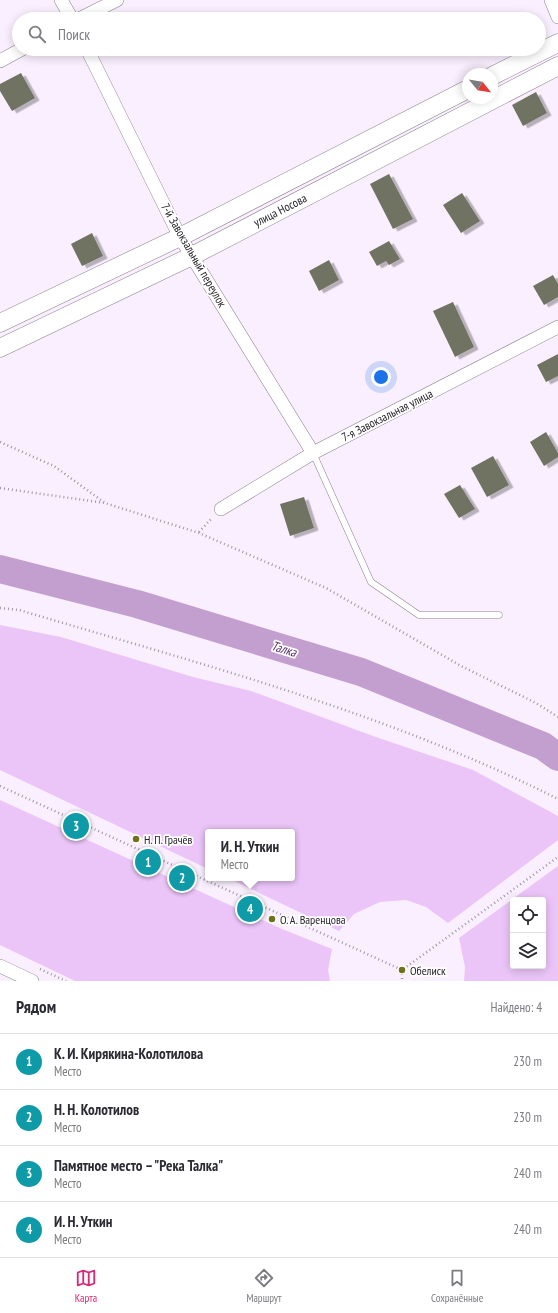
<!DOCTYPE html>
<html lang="ru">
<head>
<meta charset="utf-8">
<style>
  :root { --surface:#fff; --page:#f7f7f7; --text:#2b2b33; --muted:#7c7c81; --line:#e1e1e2; --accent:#db2777 }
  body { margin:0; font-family:"PT Sans Narrow",sans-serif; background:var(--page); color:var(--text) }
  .controls { position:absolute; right:12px; bottom:12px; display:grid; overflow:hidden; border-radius:4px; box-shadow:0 2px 10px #0003 }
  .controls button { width:36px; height:36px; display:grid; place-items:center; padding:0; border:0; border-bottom:1px solid var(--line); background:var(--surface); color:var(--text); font:20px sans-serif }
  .compass { position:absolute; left:462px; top:68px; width:36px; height:36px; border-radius:50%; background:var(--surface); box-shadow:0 2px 10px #0003; rotate:120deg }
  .you { position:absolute; left:381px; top:377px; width:14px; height:14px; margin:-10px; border:3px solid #fff; border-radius:50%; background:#1a73e8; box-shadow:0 0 0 6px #1a73e833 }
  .badge { display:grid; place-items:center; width:26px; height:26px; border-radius:50%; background:var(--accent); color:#fff; font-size:13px; font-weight:700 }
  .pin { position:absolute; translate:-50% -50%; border:2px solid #fff; box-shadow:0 1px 4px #0006 }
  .popup { position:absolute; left:205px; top:829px; width:90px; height:52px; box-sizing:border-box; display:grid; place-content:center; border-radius:4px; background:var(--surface); filter:drop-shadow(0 1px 3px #0005); font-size:13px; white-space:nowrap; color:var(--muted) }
  .popup b { font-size:15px; color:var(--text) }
  .popup::after { content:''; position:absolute; left:50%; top:100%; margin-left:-8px; border:8px solid transparent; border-top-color:var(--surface) }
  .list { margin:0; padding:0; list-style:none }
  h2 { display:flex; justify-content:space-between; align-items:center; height:52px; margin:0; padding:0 16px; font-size:17px }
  h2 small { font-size:13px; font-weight:400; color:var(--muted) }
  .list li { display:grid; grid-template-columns:26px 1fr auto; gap:12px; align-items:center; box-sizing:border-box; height:56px; padding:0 16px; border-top:1px solid var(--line) }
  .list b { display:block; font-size:15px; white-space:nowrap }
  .list p { margin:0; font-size:13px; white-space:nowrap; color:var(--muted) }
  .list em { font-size:13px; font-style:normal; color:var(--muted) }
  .icon { flex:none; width:22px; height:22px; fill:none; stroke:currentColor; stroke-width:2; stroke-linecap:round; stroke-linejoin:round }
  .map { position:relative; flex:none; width:558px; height:981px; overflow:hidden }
  .search { position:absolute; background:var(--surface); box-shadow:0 2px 10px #0003; left:12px; right:12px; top:12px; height:44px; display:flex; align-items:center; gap:10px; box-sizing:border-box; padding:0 14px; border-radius:22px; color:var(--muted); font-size:15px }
  .sheet { height:276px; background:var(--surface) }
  nav { display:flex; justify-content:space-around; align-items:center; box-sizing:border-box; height:56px; border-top:1px solid var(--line); background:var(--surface); font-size:11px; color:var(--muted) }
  nav a { display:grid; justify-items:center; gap:2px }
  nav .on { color:var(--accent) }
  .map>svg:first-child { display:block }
  .green { fill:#ebc5f8; fill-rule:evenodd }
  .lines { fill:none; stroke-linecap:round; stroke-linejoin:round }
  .river { stroke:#c39fd0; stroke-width:28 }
  .building { fill:#707262; filter:url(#shadow) }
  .lane-casing { stroke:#8c818f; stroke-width:7 }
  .street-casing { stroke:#8c818f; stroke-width:14 }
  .secondary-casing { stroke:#8c818f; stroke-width:19 }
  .path { stroke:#9e97a2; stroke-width:2.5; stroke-dasharray:1 3; stroke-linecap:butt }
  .lane { stroke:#fff; stroke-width:6 }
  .street { stroke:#fff; stroke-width:13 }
  .secondary { stroke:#fff; stroke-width:18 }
  .poi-dot { fill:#6d7219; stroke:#fff; stroke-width:1.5 }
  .labels { text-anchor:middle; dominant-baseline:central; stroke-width:3.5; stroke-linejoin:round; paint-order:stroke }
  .street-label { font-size:12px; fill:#29252b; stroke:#fff }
  .poi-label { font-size:12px; fill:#29252b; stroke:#fff; text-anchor:start }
  .water-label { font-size:13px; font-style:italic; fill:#5a2d69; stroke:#fff }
</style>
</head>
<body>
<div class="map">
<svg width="558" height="981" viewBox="0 0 558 981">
  <defs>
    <filter id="shadow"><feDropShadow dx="4.5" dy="2.5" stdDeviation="0" flood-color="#0004"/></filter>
  </defs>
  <rect width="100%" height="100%" fill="#faeffe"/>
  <!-- green -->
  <path class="green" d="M 0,625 L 61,637 L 193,677 L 251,691 L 373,736 L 473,770 L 558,816 L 558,840 L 448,923 L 426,907 L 406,900 L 380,902 L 354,914 L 339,931 L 228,878 L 292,878 L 292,832 L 208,832 L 208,869 L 0,770 Z
    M 0,800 L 282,929 L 332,949 L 328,970 L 330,981 L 75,981 L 0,945 Z
    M 558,866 L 558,981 L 464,981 L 465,967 L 459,938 ZM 513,900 L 543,900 L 543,966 L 513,966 Z"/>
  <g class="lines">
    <!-- river -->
    <path class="river" d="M 0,569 L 137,604 L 361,672 L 543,746 L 558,757"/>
  </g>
  <!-- building -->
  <path class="building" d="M 21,73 L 35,98 L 12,111 L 0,91 L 0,84 Z
    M 536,92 L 547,113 L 523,126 L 512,105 Z
    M 389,174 L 413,219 L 393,229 L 370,184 Z
    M 462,193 L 480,221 L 461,233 L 443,205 Z
    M 92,233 L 103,256 L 82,266 L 71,244 Z
    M 389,241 L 400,259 L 389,265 L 386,261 L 377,266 L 369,252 Z
    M 329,260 L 339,280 L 319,291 L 309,271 Z
    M 553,275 L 558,284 L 558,297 L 544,305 L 533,286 Z
    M 453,302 L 474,347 L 455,357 L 433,311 Z
    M 558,354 L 558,376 L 546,382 L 537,365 Z
    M 546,432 L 558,453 L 558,457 L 544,466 L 530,442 Z
    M 493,456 L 509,485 L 487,497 L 471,468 Z
    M 460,485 L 475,509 L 459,518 L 444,494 Z
    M 304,497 L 314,528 L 290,536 L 280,504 Z"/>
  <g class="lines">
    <!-- lane casing -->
    <g class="lane-casing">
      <path id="lane" d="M 313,453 L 371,582 L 419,615 L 499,615"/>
    </g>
    <!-- street casing -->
    <g class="street-casing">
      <path id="street" d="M 61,0 L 72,19
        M 551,0 L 558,17
        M 79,19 L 117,0
        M 87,49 L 180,237 L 313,453
        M 0,61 L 22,49
        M 221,509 L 313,453 L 558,327
        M 0,966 L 32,981"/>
    </g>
    <!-- secondary casing -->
    <g class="secondary-casing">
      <path id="secondary" d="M 492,76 L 558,43
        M 0,323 L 180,237 L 468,89
        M 0,348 L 192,256 L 558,66"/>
    </g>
    <!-- path -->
    <path class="path" d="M 0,442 L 54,466 L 105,503 L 199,533 L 326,588 L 461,666 L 536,703 L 558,717
      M 0,488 L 105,503
      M 199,532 L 212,518
      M 0,608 L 19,610 C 201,664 388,713 558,799
      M 0,786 L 402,970 L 558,857
      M 40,969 L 66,981
      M 402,970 L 402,981"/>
    <!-- lane -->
    <use href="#lane" class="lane"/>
    <!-- street -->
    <use href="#street" class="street"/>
    <!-- secondary -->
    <use href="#secondary" class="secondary"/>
  </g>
  <!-- markers -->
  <g class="poi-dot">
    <circle cx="136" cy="839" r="4"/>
    <circle cx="272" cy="919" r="4"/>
    <circle cx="402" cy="970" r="4"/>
  </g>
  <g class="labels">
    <!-- street labels -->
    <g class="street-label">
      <text transform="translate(280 210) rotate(-27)">улица Носова</text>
      <text transform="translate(194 255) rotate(60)">7-й Завокзальный переулок</text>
      <text transform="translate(387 415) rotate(-27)">7-я Завокзальная улица</text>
    </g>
    <!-- poi labels -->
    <g class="poi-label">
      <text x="144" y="839">Н. П. Грачёв</text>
      <text x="280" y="919">О. А. Варенцова</text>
      <text x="410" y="970">Обелиск</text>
    </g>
    <!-- water labels -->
    <g class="water-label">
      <text transform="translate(284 649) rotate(17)">Талка</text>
    </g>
  </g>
</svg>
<div class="controls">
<button><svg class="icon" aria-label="locate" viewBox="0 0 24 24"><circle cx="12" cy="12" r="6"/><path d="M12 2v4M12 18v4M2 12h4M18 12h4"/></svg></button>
<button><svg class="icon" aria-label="layers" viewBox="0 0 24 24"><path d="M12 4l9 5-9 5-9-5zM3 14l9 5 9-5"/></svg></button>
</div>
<svg class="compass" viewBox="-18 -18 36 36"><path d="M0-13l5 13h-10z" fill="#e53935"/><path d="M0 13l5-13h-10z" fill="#7c7c81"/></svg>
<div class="you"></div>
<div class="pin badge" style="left:148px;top:862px;background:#0f9aa8">1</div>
<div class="pin badge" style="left:182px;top:878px;background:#0f9aa8">2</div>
<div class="pin badge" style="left:76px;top:826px;background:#0f9aa8">3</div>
<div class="pin badge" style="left:250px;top:909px;background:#0f9aa8">4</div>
<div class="popup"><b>И. Н. Уткин</b>Место</div>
<div class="search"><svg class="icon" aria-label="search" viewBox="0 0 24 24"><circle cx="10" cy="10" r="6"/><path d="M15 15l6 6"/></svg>Поиск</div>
</div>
<section class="sheet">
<h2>Рядом<small>Найдено: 4</small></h2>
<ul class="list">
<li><span class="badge" style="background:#0f9aa8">1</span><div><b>К. И. Кирякина-Колотилова</b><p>Место</p></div><em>230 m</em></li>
<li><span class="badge" style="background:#0f9aa8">2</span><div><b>Н. Н. Колотилов</b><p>Место</p></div><em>230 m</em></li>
<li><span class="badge" style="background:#0f9aa8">3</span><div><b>Памятное место – &quot;Река Талка&quot;</b><p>Место</p></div><em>240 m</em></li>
<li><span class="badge" style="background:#0f9aa8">4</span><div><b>И. Н. Уткин</b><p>Место</p></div><em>240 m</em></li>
</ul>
</section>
<nav>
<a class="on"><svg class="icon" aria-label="map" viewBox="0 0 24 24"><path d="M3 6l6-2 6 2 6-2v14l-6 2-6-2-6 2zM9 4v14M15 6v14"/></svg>Карта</a>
<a><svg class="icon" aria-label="directions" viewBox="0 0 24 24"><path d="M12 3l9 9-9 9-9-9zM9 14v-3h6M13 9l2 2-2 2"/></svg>Маршрут</a>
<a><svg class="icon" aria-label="saved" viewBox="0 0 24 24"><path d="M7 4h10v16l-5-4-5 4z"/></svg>Сохранённые</a>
</nav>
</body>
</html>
